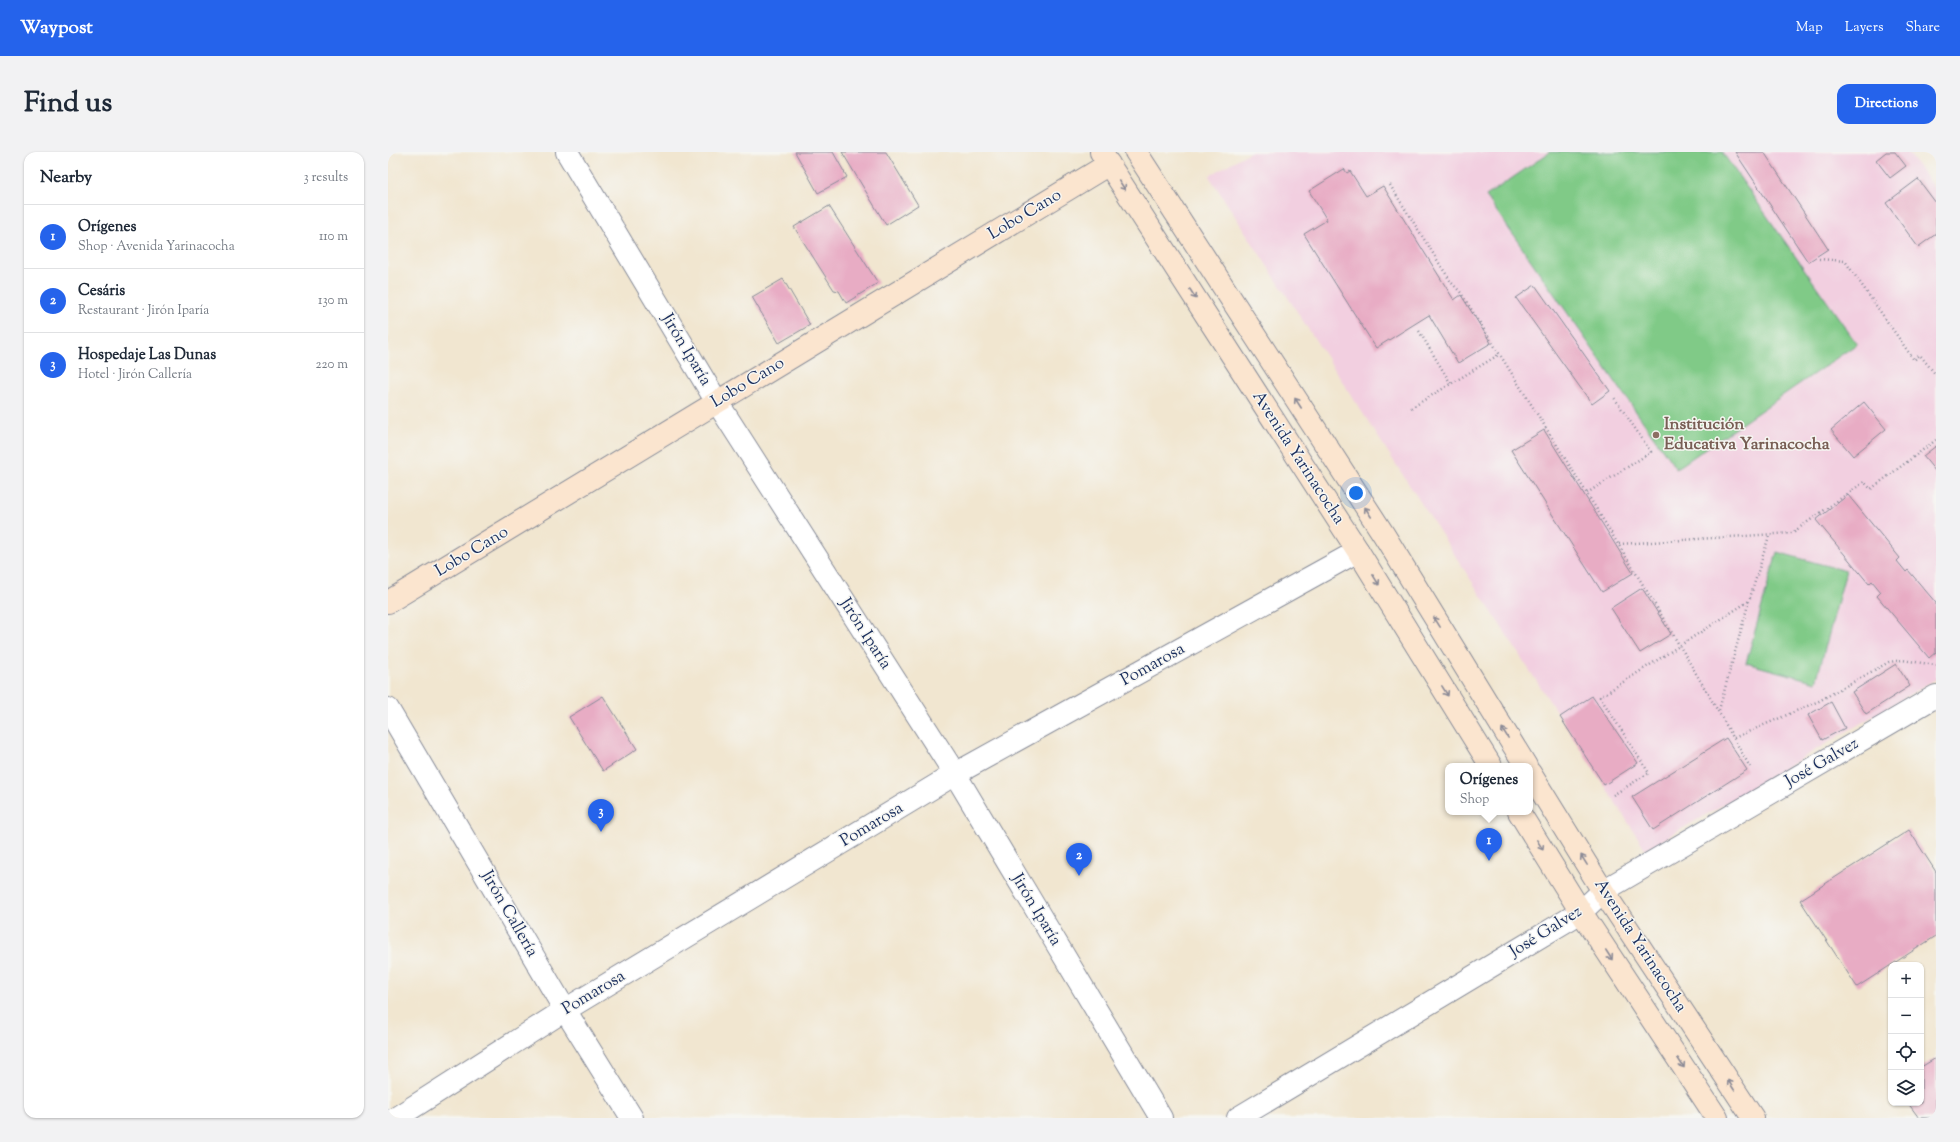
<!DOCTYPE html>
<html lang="en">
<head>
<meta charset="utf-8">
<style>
  :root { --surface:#fff; --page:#f2f2f3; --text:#1f2937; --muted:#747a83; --line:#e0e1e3; --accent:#2563eb }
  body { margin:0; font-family:"Sorts Mill Goudy",serif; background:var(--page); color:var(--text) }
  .controls { position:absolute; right:12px; bottom:12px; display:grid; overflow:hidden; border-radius:8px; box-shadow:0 1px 3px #0004 }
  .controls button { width:36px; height:36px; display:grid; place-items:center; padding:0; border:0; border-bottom:1px solid var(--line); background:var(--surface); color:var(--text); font:20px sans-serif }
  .you { position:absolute; left:968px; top:341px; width:14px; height:14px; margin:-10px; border:3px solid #fff; border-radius:50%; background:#1a73e8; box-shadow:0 0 0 6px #1a73e833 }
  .badge { display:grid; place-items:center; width:26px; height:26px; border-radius:50%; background:var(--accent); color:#fff; font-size:13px; font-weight:700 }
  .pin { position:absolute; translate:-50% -33px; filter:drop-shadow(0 1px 2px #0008) }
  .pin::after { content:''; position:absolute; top:21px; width:14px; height:12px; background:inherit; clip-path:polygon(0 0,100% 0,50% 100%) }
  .popup { position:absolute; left:1057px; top:611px; width:88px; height:52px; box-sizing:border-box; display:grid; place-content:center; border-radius:8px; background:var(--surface); filter:drop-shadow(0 1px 3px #0005); font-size:13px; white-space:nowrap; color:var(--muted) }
  .popup b { font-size:15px; color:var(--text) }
  .popup::after { content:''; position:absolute; left:50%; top:100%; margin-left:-8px; border:8px solid transparent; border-top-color:var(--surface) }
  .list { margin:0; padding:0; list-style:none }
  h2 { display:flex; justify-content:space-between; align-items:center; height:52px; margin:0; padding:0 16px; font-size:17px }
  h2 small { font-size:13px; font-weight:400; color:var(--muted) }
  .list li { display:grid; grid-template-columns:26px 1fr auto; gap:12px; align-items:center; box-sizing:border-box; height:64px; padding:0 16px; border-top:1px solid var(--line) }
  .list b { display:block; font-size:15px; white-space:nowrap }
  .list p { margin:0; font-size:13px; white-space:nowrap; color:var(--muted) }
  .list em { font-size:13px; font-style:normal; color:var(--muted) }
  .icon { flex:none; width:22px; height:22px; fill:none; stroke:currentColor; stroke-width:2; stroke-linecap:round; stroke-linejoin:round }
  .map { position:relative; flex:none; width:1548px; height:966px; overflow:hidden; border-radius:12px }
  header { display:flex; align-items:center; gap:24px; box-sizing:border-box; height:56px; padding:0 20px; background:var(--accent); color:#fff }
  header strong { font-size:19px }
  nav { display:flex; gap:22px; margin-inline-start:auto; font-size:14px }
  .intro { display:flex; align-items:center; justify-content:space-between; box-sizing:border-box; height:96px; padding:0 24px }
  h1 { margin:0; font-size:28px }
  .button { padding:10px 18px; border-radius:12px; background:var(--accent); color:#fff; font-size:14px; font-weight:700 }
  main { display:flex; gap:24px; padding:0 24px }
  aside { flex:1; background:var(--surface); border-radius:12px; box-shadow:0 1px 3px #0004 }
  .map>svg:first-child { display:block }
  .built { fill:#f2cfe0 }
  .green { fill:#80ca87; stroke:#4e7c72 }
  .building { fill:#e8acc4 }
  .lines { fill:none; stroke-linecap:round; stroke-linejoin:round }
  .street-casing { stroke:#868a97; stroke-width:24 }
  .secondary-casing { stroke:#868a97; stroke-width:24 }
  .path { stroke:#868a97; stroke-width:2.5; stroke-dasharray:1 3; stroke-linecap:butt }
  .street { stroke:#fff; stroke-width:22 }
  .secondary { stroke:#fbe5cf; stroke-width:22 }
  .oneway { stroke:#8b8a96 }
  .education-dot { fill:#8d6e63; stroke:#f6f6f2; stroke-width:1.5 }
  .labels { text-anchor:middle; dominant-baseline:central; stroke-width:3; stroke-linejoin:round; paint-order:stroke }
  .street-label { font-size:17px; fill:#1b2f5e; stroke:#f6f6f2 }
  .education-label { font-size:17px; font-weight:bold; fill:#785e54; stroke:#f6f6f2; text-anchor:start }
</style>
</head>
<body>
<header>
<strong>Waypost</strong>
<nav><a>Map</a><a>Layers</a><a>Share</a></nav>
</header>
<div class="intro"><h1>Find us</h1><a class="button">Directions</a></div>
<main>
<aside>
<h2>Nearby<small>3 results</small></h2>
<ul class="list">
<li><span class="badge">1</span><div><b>Orígenes</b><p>Shop · Avenida Yarinacocha</p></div><em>110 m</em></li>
<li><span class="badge">2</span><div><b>Cesáris</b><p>Restaurant · Jirón Iparía</p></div><em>130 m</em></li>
<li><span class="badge">3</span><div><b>Hospedaje Las Dunas</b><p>Hotel · Jirón Callería</p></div><em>220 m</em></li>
</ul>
</aside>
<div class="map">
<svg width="1548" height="966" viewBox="0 0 1548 966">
  <rect width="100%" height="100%" fill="#f6f6f2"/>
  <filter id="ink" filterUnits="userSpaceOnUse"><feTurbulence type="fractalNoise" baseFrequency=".025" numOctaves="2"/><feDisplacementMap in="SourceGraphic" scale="8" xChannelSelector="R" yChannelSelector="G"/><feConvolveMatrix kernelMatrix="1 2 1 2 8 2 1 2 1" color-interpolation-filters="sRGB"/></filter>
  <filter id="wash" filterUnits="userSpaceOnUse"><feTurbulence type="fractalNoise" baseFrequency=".012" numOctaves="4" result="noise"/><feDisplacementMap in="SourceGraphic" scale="16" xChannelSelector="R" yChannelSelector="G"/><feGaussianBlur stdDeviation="0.9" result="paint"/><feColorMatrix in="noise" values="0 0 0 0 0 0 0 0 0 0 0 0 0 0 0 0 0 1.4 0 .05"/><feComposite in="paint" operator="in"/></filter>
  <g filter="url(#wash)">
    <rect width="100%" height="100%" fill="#f1e6d0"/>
    <!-- built -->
    <path class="built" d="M 862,0 L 1520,0 L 1548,39 L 1548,527 L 1258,698 L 821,24 Z"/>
    <!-- green -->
    <path class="green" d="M 1162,0 L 1334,0 L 1469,192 L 1288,317 L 1098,44 Z
      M 1389,400 L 1458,419 L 1428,530 L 1358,511 Z"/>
    <g id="blocks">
      <!-- building -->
      <path class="building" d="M 407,0 L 445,0 L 459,25 L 430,41 Z
        M 454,0 L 498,0 L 530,53 L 498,73 Z
        M 1347,0 L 1376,0 L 1440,97 L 1420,110 Z
        M 1498,0 L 1507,0 L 1518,14 L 1502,26 L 1488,8 Z
        M 956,17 L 959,21 L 962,19 L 978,44 L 995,34 L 1066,148 L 1073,143 L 1103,191 L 1070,211 L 1041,163 L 988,196 L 916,82 L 939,68 L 921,39 Z
        M 1530,27 L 1548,51 L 1548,82 L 1530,95 L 1498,51 Z
        M 441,54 L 490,131 L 458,151 L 451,139 L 446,138 L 406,75 Z
        M 395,127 L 422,173 L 391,191 L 364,145 Z
        M 1147,133 L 1222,239 L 1204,252 L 1128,146 Z
        M 1476,250 L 1498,277 L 1465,304 L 1443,278 Z
        M 1156,278 L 1245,421 L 1214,440 L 1123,298 Z
        M 1548,294 L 1548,320 L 1535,304 Z
        M 1460,343 L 1512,406 L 1509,409 L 1518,420 L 1520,418 L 1548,451 L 1548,500 L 1541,506 L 1489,444 L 1493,440 L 1484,429 L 1481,432 L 1428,368 Z
        M 1254,436 L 1283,482 L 1252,501 L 1223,456 Z
        M 1508,512 L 1522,534 L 1478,562 L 1464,540 Z
        M 215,544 L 249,597 L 215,619 L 181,565 Z
        M 1204,544 L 1250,611 L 1216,633 L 1172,565 Z
        M 1443,550 L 1457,576 L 1434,588 L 1420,563 Z
        M 1338,586 L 1359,618 L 1265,678 L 1244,645 Z
        M 1521,678 L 1548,720 L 1548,784 L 1469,835 L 1412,748 Z
        M 1548,906 L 1548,966 L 1531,966 L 1520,951 L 1533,951 L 1533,915 Z"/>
    </g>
  </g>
  <g filter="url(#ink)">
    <use href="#blocks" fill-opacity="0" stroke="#868a97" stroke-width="1"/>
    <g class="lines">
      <!-- street casing -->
      <g class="street-casing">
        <path id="street" d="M 179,0 L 329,250 L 567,622 L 773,966
          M 0,557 L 177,858 L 244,966
          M 8,966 L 177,858 L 567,622 L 970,399
          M 850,966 L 1193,760 L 1215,739 L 1548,544"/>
      </g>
      <!-- secondary casing -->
      <g class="secondary-casing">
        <path id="secondary" d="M 713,0 L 970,399 L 1103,614
          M 748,0 L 996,383 L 1138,614
          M 0,450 L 721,12
          M 1142,621 L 1215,739 L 1365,966
          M 1131,660 L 1193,760 L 1329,966"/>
      </g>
      <!-- path -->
      <path class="path" d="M 1002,33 L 1063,130 L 1073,141 C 1172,298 1271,454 1362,615
        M 1431,107 L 1457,109 L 1526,208 L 1532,203 L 1548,223
        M 1031,179 L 1063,232
        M 1023,256 L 1112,202
        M 1199,341 L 1263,300 L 1225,244
        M 1231,392 L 1404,381 L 1476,330 L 1483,337 L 1548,288
        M 1331,558 L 1361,449 L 1381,384
        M 1346,586 L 1431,549 L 1501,510 L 1514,508 L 1548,513
        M 1225,643 L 1261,621 L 1212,545 L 1361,449"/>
      <!-- street -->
      <use href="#street" class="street"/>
      <!-- secondary -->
      <use href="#secondary" class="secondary"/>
    </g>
    <!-- one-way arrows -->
    <defs><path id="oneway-shaft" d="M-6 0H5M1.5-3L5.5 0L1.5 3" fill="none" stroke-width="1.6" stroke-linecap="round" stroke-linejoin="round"/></defs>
    <g class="oneway">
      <use href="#oneway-shaft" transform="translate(734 33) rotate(57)"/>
      <use href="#oneway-shaft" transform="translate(805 142) rotate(57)"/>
      <use href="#oneway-shaft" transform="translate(910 251) rotate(-123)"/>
      <use href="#oneway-shaft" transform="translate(980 360) rotate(-123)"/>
      <use href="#oneway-shaft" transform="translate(988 428) rotate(58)"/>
      <use href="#oneway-shaft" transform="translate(1049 470) rotate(-122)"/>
      <use href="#oneway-shaft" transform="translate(1057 539) rotate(58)"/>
      <use href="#oneway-shaft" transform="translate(1117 581) rotate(-122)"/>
      <use href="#oneway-shaft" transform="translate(1152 693) rotate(58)"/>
      <use href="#oneway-shaft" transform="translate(1196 708) rotate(-122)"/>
      <use href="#oneway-shaft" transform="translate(1221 803) rotate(57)"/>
      <use href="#oneway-shaft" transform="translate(1293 911) rotate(57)"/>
      <use href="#oneway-shaft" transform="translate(1343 933) rotate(-123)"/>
    </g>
  </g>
  <!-- markers -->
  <circle class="education-dot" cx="1268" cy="283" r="4"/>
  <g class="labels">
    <!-- street labels -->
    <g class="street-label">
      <text transform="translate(637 63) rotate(-31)">Lobo Cano</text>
      <text transform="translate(298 198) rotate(59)">Jirón Iparía</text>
      <text transform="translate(360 231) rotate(-31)">Lobo Cano</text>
      <text transform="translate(910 306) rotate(57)">Avenida Yarinacocha</text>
      <text transform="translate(84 400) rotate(-31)">Lobo Cano</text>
      <text transform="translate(477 482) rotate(57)">Jirón Iparía</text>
      <text transform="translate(765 513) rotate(-29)">Pomarosa</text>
      <text transform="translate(1434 611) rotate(-30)">José Galvez</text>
      <text transform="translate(484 673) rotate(-31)">Pomarosa</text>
      <text transform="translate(648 758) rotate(59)">Jirón Iparía</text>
      <text transform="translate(121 762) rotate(60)">Jirón Callería</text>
      <text transform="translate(1158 780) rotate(-32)">José Galvez</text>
      <text transform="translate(1252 794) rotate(57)">Avenida Yarinacocha</text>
      <text transform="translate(206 841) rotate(-31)">Pomarosa</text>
    </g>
    <!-- education labels -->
    <g class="education-label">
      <text x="1276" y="273">Institución<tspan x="1276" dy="20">Educativa Yarinacocha</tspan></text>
    </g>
  </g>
</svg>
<div class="controls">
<button>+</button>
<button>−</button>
<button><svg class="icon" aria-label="locate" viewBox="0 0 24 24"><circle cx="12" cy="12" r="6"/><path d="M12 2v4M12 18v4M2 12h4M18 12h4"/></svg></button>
<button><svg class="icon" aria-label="layers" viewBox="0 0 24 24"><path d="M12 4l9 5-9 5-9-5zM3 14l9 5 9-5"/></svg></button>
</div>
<div class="you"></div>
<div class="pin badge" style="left:1101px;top:709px">1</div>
<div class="popup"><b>Orígenes</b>Shop</div>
<div class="pin badge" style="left:691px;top:724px">2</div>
<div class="pin badge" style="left:213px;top:680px">3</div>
</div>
</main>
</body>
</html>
